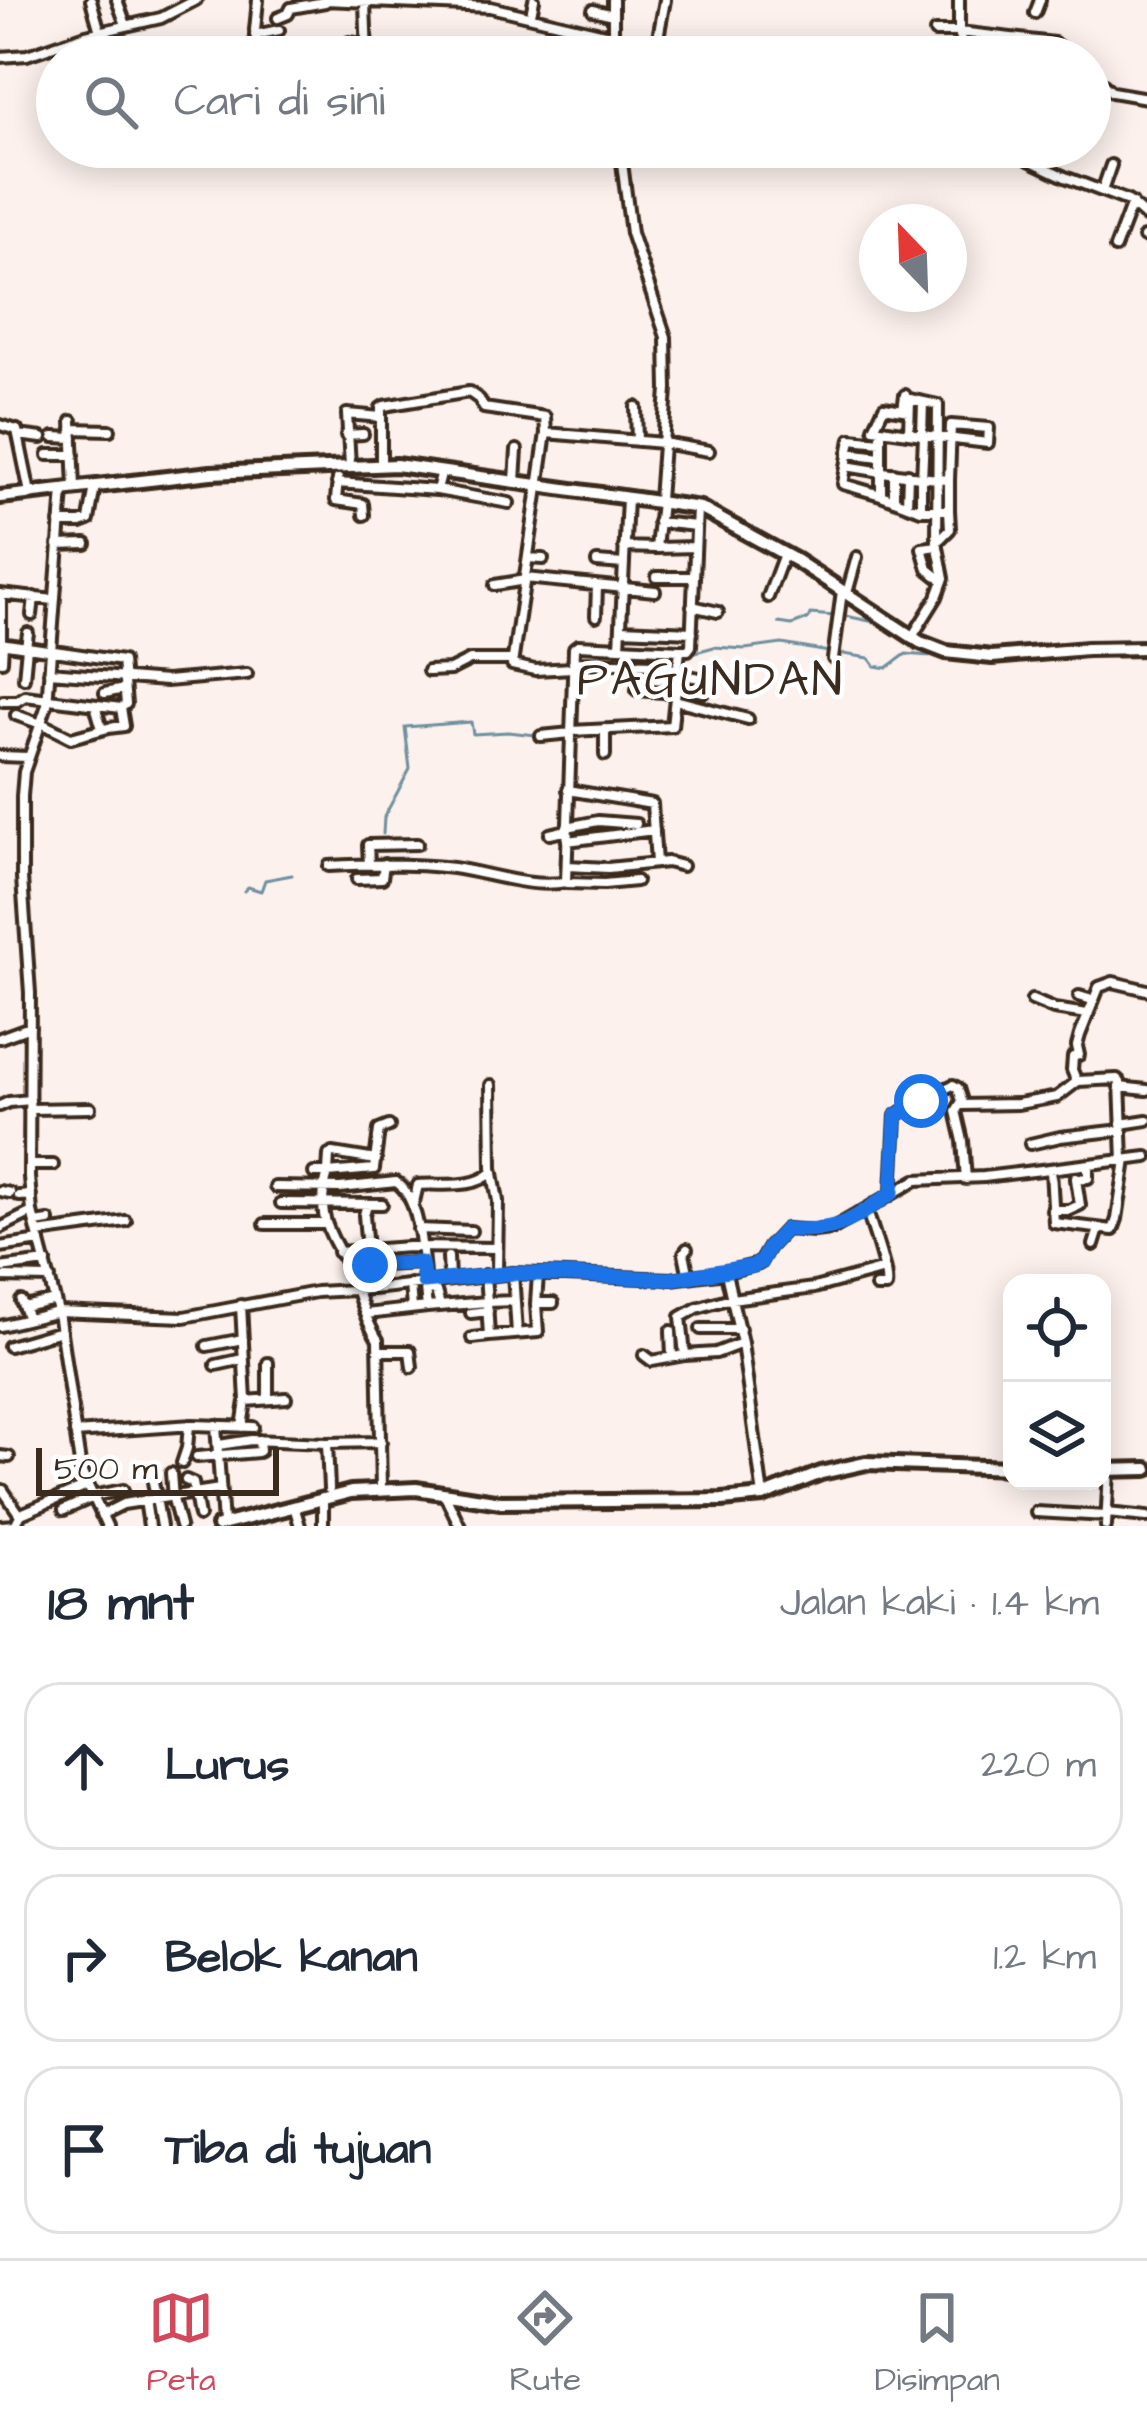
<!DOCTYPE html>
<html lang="id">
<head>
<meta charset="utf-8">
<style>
  :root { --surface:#fff; --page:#f2f2f3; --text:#1f2937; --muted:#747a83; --line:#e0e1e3; --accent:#d1495b }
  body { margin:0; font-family:"Architects Daughter",sans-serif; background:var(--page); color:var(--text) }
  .controls { position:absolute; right:36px; bottom:36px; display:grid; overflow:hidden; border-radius:24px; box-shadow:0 6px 30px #0003 }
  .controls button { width:108px; height:108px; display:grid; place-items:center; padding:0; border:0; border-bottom:3px solid var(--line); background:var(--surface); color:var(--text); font:60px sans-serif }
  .compass { position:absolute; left:859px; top:204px; width:108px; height:108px; border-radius:50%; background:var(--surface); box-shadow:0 6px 30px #0003; rotate:337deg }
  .scale { position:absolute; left:36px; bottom:30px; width:243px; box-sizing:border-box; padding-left:12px; border:6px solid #3b2a1e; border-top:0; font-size:33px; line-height:42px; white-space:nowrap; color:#3b2a1e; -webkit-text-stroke:9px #fff; paint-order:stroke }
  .stop { position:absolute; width:36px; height:36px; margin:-27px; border:9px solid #1a73e8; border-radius:50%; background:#fff }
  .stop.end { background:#1a73e8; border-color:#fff; box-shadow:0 3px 12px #0008 }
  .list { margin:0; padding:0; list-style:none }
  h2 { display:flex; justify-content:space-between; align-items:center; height:156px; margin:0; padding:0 48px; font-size:51px }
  h2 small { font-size:39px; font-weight:400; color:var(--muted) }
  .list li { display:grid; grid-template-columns:78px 1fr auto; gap:36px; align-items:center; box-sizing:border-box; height:168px; margin:0 24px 24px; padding:0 24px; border:3px solid var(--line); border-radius:36px }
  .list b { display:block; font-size:45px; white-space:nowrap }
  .list em { font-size:39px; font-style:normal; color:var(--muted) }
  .icon { flex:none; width:66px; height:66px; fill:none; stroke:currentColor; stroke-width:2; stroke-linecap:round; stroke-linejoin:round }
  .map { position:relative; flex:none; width:1147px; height:1526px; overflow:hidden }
  .search { position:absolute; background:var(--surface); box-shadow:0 6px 30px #0003; left:36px; right:36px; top:36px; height:132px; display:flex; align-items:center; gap:30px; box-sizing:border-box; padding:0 42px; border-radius:66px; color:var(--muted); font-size:45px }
  .sheet { height:732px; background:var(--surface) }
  nav { display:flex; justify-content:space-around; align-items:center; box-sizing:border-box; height:168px; border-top:3px solid var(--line); background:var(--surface); font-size:33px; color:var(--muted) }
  nav a { display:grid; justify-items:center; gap:6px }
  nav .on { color:var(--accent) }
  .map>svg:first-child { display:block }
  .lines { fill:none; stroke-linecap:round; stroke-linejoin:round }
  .stream { stroke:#6f8f9e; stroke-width:3 }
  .minor-casing { stroke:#3b2a1e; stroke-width:16 }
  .major-casing { stroke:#3b2a1e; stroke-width:20 }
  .minor { stroke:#fff; stroke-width:8 }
  .major { stroke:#fff; stroke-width:10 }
  .route { stroke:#1a73e8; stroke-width:15 }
  .labels { text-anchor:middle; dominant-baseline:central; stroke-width:9; stroke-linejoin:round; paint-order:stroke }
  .quarter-label { font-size:48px; letter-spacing:3px; fill:#3b2a1e; stroke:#fff }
</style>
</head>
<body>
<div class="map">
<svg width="1147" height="1526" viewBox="0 0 1147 1526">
  <rect width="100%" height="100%" fill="#fcf1ed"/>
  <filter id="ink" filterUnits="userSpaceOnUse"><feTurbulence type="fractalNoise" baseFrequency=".00833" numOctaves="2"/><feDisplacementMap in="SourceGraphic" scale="24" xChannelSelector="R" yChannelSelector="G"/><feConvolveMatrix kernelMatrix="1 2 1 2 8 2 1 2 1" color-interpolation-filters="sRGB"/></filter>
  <g filter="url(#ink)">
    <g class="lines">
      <!-- stream -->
      <path class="stream" d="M 841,615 L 879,623
        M 779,623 L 792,625 L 808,619 L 810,614 L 835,616
        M 692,653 L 714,647 L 745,649 L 782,644 L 829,652
        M 837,653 L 869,658 L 875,666 L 887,668 L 906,654 L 929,656
        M 383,834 L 384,817 L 410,769 L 405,727 L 471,722 L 473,734 L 508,732 L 536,735
        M 244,891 L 248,887 L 261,891 L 265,880 L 292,875"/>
      <!-- minor casing -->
      <g class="minor-casing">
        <path id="minor" d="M 91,0 L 100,32
          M 117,0 L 126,25
          M 258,0 L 255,30 L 258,57
          M 324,0 L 490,7 L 613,36
          M 613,0 L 613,57
          M 959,0 L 959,32 L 1054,43 L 1072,57
          M 365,3 L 367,57
          M 593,10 L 613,15
          M 1035,13 L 1040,0
          M 531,15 L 534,0
          M 278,18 L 288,14 L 291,8 L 325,2
          M 935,32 L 959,32 L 965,57
          M 255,35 L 279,30
          M 349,42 L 368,45
          M 0,57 L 27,55 L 86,35 L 161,18 L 196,0
          M 650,57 L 655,54 L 665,0
          M 1090,73 L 1112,92 L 1147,98
          M 620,147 L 631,233 L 666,337 L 667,389 L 659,500
          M 1025,147 L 1029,160 L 1065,177 L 1128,201 L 1147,218
          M 1102,191 L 1111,165
          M 1144,237 L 1147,238
          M 1115,248 L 1132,203
          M 636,407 L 637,441
          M 884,407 L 909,411
          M 903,410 L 905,395
          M 72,421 L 75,488
          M 0,425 L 17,430 L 30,493
          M 72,429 L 110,430
          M 881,429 L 881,495 L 921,510 L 949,510 L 949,480
          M 909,433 L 910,399 L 938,405 L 937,542 L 944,578 L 937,597 L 912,637
          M 18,435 L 42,438
          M 346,435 L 363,434
          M 922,436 L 923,402
          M 54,437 L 73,438
          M 848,453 L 880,457
          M 48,455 L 74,455
          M 381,464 L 381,408 L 384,406 L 469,392 L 479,399 L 484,408 L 545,417 L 546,433
          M 350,466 L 347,414 L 381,417
          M 846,466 C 880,472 915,477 949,480 L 951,425 L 989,428 L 988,443 C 950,439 912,434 874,428 L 884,407
          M 338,479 L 336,500 L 363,504 L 364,515
          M 921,479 L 921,510
          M 922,479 L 924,436
          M 515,481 L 517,450
          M 337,483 L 437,490 L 442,471
          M 63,490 L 47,705 L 24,772 L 22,796 L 22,878 L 30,993 L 29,1177 L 32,1212 L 58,1312 L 81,1471 L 107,1526
          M 437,490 L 509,503
          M 881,495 L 843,484 L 851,439 L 881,442
          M 894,500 L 894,473
          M 907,505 L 908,474
          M 658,522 L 696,526
          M 60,523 L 81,523 L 89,520 L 95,486
          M 937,542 L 950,529 L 949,510
          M 58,545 L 86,544
          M 938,546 L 922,548 L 928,569 L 943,581
          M 624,547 L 656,548 L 661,502
          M 656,548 L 695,547
          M 528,558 L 543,559
          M 597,562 L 624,564
          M 657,577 L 693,577
          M 525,578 L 655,591
          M 495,585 L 525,580
          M 847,593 L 857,557
          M 0,594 L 54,600
          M 768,597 L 784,554
          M 692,606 L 718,612
          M 32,615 L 34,597
          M 596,616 L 597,586
          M 621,629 L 692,632
          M 0,643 L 122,661 L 126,704 L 121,708
          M 1,643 L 1,594
          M 26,647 L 28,633
          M 620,647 L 680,650
          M 833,659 L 842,591
          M 2,661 L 3,643
          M 573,662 L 657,664 L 678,670
          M 573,668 L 535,670 L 512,665 L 546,433 L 663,443 L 709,451
          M 428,671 L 450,670 L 470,660 L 512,660
          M 49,672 L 166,681 L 247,674
          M 678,674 L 700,678
          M 24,678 L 27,647
          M 638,684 L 637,690 L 676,693
          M 677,686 L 704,692
          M 105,693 L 124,689
          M 675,700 L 748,719
          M 3,701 L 17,701 L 25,696 L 121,708 L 124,726 L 108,728 L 71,738 L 41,723
          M 95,705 L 102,729
          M 16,715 L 41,724
          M 605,729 L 605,755
          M 571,731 L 672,726 L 680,650 L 688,650 L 691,646 L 697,508
          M 541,736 L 571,733
          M 0,756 L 28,757
          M 568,790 L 652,804 L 656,863
          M 567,827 L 598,821 L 636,824
          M 550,834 L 567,830
          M 567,841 L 654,830
          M 369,864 L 368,845 L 417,844
          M 329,866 C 370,864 412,863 453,868 C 489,873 530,889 566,882 L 574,648 L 578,645 L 620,647 L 627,498
          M 567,866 L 608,868 L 667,862 L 682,866
          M 357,879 L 382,878 L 384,864
          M 566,883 L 604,884 L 636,881
          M 1079,996 L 1092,1000
          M 1032,1000 L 1054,1009 L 1087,1014
          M 0,1038 L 30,1027
          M 1077,1082 L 1072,1070 L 1073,1057 L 1079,1055 L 1077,1046 L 1080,1035 L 1099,987 L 1113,982 L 1147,990
          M 491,1085 L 492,1168 L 498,1201 L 497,1274
          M 1119,1087 L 1147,1090
          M 914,1088 L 921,1101
          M 961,1105 L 1018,1104 L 1057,1097 L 1078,1081 L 1117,1079 L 1120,1082 L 1123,1160
          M 0,1106 L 9,1102 L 30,1100
          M 29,1109 L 90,1108
          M 1121,1124 L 1147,1120
          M 1030,1144 L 1060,1137 L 1122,1130
          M 333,1153 L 376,1160
          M 29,1165 L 53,1165
          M 1051,1170 L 1054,1223 L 1113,1230 L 1117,1219 L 1126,1160
          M 314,1173 L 328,1173 L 329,1155
          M 1076,1177 L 1076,1179 L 1088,1178 L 1088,1165
          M 275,1187 L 340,1188 L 396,1182 C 425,1201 422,1274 427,1307 L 366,1314
          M 0,1191 L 10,1193
          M 892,1193 L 896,1116 L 915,1103 L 953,1085 L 958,1088 L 962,1101 L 956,1111 L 963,1141 L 966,1179
          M 19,1196 L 31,1195
          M 414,1202 L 418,1185 C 444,1183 472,1190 493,1172
          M 281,1203 L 382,1204
          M 367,1204 L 364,1215 L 367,1250
          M 867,1210 C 872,1230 889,1272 886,1287 L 876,1287
          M 1052,1210 L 1069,1210 L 1080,1205 L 1076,1179
          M 35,1223 L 49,1221
          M 265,1224 L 326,1224
          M 0,1228 L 32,1212
          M 418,1229 L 471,1231
          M 38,1233 L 126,1221
          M 1094,1245 L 1099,1229
          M 0,1247 L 40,1241
          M 687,1249 L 684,1253 L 689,1277
          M 338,1252 L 409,1247 L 497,1248
          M 448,1257 L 449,1279
          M 363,1266 L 421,1263
          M 0,1268 L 46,1262
          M 351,1273 L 374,1272 L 374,1265
          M 513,1273 L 517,1333
          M 726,1273 L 742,1343 L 763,1496
          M 0,1277 L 50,1278
          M 410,1284 L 412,1308
          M 427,1285 L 428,1290 L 436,1291 L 440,1306
          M 21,1301 L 28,1319
          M 515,1301 L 487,1302 L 489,1336 L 538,1332 L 536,1304 L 538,1274
          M 536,1303 L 553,1303
          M 241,1305 L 246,1401 L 242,1427
          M 24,1307 L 55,1300
          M 427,1307 L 487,1302 L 485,1275
          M 471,1313 L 488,1311
          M 0,1326 L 58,1312 L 184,1317 L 316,1292 L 373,1289 L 513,1273 L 671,1279 L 726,1272 L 759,1264 L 769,1247 L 786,1229 L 814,1231 L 832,1229 L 916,1180 L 984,1177 L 1147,1157
          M 701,1329 L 740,1329
          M 671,1331 L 672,1356
          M 472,1338 L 489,1336
          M 742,1343 L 716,1353 L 685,1355 L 681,1317 L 697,1308 L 724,1300 L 814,1288 L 884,1269
          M 9,1346 L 61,1331
          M 207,1346 L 243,1339
          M 380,1351 L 410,1351 L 412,1367
          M 644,1355 L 652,1361 L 685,1355
          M 268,1363 L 268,1399
          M 216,1365 L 243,1359
          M 246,1401 L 286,1398
          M 216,1425 L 223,1524
          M 75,1433 L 193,1425 L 253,1427
          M 219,1445 L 251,1440 L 327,1443
          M 0,1456 L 9,1457
          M 197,1457 L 258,1452 L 260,1451 L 259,1440
          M 182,1463 L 187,1448 L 189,1425
          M 171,1473 L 173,1499 L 180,1526
          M 152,1476 L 161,1526
          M 186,1480 L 193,1483 L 199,1516
          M 329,1489 L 327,1443 L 381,1442
          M 3,1490 L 20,1515
          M 381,1490 L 378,1340 C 366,1322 361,1301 353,1280 C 338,1239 312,1225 328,1173 L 374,1169 L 379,1130 L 389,1126
          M 444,1493 L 460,1526
          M 92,1496 L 123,1490
          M 323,1498 L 323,1526
          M 145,1500 L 149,1526
          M 294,1506 L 300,1526
          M 64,1510 L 93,1497
          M 1036,1512 L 1107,1516
          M 1107,1513 L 1147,1517
          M 101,1515 L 123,1504 L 220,1489
          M 2,1526 L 15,1525 L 21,1514 L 87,1486
          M 1106,1526 L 1109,1470"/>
      </g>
      <!-- major casing -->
      <g class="major-casing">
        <path id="major" d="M 0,497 L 211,473 L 396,465 L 700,508 L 797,561 L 920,642 L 946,652 L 992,657 L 1087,649 L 1147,648
          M 1102,1470 L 1147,1469
          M 218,1526 L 351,1492 L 416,1489 L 501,1502 L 722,1500 L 763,1496 L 821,1473 L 866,1463 L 1012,1468"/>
      </g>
      <!-- minor -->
      <use href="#minor" class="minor"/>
      <!-- major -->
      <use href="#major" class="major"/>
    </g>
  </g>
  <g class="lines" filter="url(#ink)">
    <!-- route -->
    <path class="route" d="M 370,1265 L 421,1263 L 424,1282 L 513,1273 L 670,1279 L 754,1266 L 761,1262 L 769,1247 L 786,1229 C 838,1233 851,1221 892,1193 L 896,1116 L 921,1101"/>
  </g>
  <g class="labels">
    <!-- quarter labels -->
    <g class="quarter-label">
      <text x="711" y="681">PAGUNDAN</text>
    </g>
  </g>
</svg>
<div class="controls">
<button><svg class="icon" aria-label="locate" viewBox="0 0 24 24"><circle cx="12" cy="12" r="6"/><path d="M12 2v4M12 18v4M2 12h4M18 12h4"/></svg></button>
<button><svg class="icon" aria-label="layers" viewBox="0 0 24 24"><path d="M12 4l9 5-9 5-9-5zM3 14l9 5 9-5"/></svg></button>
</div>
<svg class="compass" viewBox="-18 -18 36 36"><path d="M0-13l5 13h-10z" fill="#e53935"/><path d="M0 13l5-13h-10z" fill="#747a83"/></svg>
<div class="scale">500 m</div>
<div class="stop" style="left:921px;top:1101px"></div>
<div class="stop end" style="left:370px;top:1265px"></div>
<div class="search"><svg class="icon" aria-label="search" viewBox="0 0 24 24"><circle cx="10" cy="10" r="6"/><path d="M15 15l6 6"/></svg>Cari di sini</div>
</div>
<section class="sheet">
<h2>18 mnt<small>Jalan kaki · 1.4 km</small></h2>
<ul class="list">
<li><svg class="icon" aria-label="ahead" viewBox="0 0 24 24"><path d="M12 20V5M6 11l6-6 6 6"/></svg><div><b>Lurus</b></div><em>220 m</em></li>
<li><svg class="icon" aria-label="right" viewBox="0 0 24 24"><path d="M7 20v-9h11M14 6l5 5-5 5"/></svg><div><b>Belok kanan</b></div><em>1.2 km</em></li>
<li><svg class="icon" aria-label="arrive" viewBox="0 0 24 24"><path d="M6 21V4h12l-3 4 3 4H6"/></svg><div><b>Tiba di tujuan</b></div></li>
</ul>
</section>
<nav>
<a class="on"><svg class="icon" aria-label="map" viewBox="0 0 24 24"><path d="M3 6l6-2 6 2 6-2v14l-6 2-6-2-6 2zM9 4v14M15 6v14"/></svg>Peta</a>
<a><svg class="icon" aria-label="directions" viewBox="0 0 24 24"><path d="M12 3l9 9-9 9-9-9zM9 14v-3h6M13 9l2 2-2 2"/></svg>Rute</a>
<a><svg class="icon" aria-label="saved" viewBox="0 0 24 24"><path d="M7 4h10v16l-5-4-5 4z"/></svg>Disimpan</a>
</nav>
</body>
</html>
